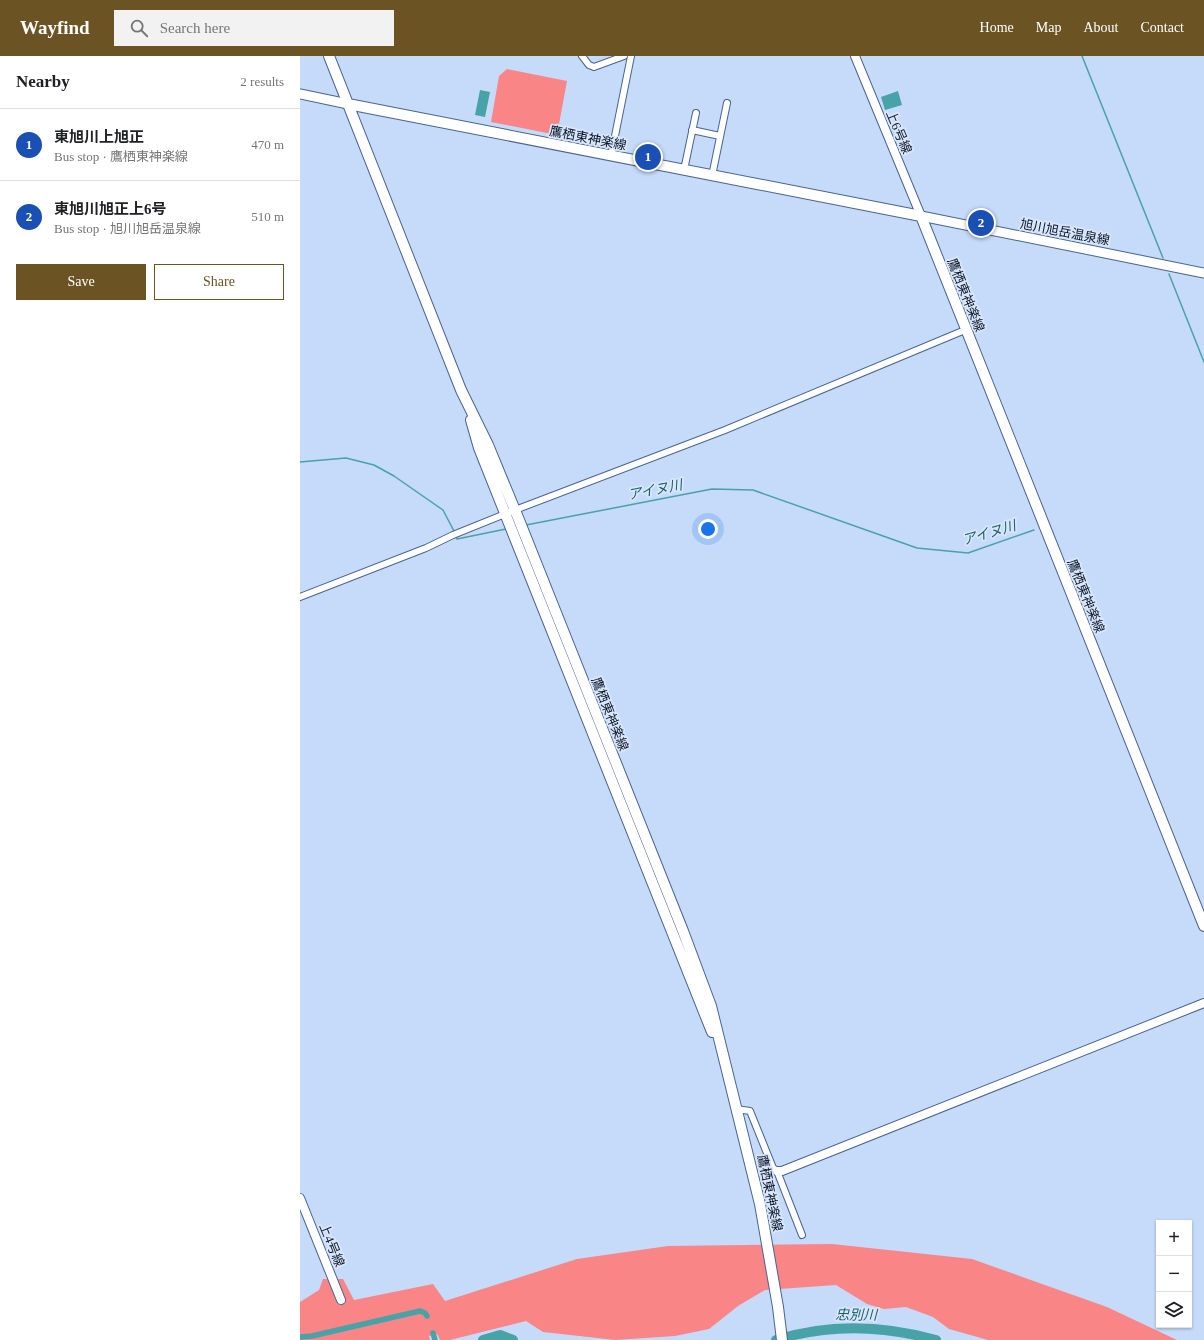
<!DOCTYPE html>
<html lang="en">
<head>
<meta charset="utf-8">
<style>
  :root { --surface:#fff; --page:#f2f2f2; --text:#202124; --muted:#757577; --line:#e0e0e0; --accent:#6c5324 }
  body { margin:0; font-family:"Times New Roman","Noto Sans JP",serif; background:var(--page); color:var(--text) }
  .controls { position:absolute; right:12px; bottom:12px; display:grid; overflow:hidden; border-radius:0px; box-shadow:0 1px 3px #0004 }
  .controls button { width:36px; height:36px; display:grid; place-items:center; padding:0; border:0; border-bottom:1px solid var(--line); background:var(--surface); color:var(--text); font:20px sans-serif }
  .you { position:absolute; left:408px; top:473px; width:14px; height:14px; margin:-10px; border:3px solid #fff; border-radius:50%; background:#1a73e8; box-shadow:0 0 0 6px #1a73e833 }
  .badge { display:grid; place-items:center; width:26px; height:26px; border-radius:50%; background:var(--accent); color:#fff; font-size:13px; font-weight:700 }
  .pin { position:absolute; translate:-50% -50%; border:2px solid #fff; box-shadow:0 1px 4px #0006 }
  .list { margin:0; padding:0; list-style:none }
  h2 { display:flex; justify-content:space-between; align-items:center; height:52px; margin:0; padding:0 16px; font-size:17px }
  h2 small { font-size:13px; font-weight:400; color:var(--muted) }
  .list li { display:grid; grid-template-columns:26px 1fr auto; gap:12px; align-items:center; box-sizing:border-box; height:72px; padding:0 16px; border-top:1px solid var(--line) }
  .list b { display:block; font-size:15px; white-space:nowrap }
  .list p { margin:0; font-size:13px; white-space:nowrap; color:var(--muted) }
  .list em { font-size:13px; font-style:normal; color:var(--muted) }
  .actions { display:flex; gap:8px; padding:12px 16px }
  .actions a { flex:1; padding:9px 0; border:1px solid var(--accent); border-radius:0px; text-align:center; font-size:14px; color:var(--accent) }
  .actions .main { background:var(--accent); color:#fff }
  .icon { flex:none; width:22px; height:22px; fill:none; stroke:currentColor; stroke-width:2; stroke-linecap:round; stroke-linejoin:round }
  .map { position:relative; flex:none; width:904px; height:1284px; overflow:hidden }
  header { display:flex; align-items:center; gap:24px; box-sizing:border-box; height:56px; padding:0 20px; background:var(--accent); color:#fff }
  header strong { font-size:19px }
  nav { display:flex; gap:22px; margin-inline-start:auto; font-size:14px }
  .search { width:280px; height:36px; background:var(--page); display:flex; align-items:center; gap:10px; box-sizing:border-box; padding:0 14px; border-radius:0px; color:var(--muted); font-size:15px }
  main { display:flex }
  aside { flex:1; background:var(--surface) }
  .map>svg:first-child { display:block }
  .green { fill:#f98586 }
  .water { fill:#48a3a9 }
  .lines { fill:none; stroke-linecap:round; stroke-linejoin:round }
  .stream { stroke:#48a3a9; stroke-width:1.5 }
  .canal { stroke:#48a3a9; stroke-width:5.5 }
  .river { stroke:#48a3a9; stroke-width:10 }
  .minor-casing { stroke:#486492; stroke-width:8 }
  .tertiary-casing { stroke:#486492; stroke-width:10 }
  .secondary-casing { stroke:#486492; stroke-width:11 }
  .primary-casing { stroke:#486492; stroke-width:12 }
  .minor { stroke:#fff; stroke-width:6 }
  .tertiary { stroke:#fff; stroke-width:8 }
  .secondary { stroke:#fff; stroke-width:9 }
  .primary { stroke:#fff; stroke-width:10 }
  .labels { text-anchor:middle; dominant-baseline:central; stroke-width:3.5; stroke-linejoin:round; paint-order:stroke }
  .street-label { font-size:13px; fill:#0a1528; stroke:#d9e6fc }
  .water-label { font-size:14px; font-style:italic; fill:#196367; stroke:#d9e6fc }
</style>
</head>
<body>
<header>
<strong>Wayfind</strong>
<div class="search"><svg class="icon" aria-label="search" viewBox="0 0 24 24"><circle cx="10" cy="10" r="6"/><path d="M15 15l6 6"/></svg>Search here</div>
<nav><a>Home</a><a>Map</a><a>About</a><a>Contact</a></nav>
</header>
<main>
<aside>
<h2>Nearby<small>2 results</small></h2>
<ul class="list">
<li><span class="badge" style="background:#1a4fb4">1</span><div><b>東旭川上旭正</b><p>Bus stop · 鷹栖東神楽線</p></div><em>470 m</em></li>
<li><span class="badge" style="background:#1a4fb4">2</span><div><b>東旭川旭正上6号</b><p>Bus stop · 旭川旭岳温泉線</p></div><em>510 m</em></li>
</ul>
<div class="actions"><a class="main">Save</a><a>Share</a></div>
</aside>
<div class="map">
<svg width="904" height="1284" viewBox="0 0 904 1284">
  <rect width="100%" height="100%" fill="#c6dafa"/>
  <!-- green -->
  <path class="green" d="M 207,13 L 267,25 L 257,79 L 191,66 L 199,20 Z
    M 532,1188 L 672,1203 L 807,1251 L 877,1284 L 688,1284 L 649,1273 L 633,1261 L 606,1251 L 584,1253 L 567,1248 L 536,1229 L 465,1234 L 438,1250 L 409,1273 L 375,1280 L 315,1284 L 243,1276 L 226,1265 L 150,1284 L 140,1284 L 137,1278 L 129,1280 L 130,1284 L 0,1284 L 0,1246 L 19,1234 L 23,1223 L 43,1223 L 54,1244 L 133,1228 L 145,1245 L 277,1203 L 368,1190 Z"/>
  <!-- water -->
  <path class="water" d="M 180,34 L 190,36 L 185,61 L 175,59 Z
    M 598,35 L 602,49 L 585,54 L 581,41 Z"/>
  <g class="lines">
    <!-- stream -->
    <path class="stream" d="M 782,0 L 863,202
      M 869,218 L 904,306
      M 0,406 L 46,402 L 74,409 L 94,420 L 143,454 L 155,477
      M 226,469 L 412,433 L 453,434 L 617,492 L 668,497 L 734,474
      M 156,480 L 157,483 L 206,473"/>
    <!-- canal -->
    <path class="canal" d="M 133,1277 L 135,1284
      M 0,1281 L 12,1280 L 120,1255 L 125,1257 L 127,1260"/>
    <!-- river -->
    <path class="river" d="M 183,1284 L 200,1279 L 213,1284
      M 476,1284 C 530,1267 582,1269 636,1284"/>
    <!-- minor casing -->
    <g class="minor-casing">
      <path id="minor" d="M 282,0 L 289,9 L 294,11 L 324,0
        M 392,74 L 420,80
        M 311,100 L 331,0
        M 384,114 L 396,57
        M 412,120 L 427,47
        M 0,541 L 126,492 L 153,479 L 215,454 L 425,374 L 665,274
        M 436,1053 L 450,1055 L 473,1112 L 477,1115 L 502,1179"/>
    </g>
    <!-- tertiary casing -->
    <g class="tertiary-casing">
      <path id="tertiary" d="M 555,0 L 621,160
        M 477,1115 L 482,1115 L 904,947
        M 0,1142 L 41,1244"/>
    </g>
    <!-- secondary casing -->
    <g class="secondary-casing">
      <path id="secondary" d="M 0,38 L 48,48
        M 621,160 L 904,217"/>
    </g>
    <!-- primary casing -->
    <g class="primary-casing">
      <path id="primary" d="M 29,0 L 161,334 L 188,389 L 219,464 L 383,875 L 411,950 L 460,1148 L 478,1251 L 482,1284
        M 48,48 L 621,160 L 904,870
        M 171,364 L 179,392 L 412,976"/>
    </g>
    <!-- minor -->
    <use href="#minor" class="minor"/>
    <!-- tertiary -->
    <use href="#tertiary" class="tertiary"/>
    <!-- secondary -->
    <use href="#secondary" class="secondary"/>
    <!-- primary -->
    <use href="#primary" class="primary"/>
  </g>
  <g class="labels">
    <!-- street labels -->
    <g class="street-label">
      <text transform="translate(599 76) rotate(67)">上6号線</text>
      <text transform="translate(288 82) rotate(11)">鷹栖東神楽線</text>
      <text transform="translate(765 176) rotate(11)">旭川旭岳温泉線</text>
      <text transform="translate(666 239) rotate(68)">鷹栖東神楽線</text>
      <text transform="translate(786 540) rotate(68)">鷹栖東神楽線</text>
      <text transform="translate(310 658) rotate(68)">鷹栖東神楽線</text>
      <text transform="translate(470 1137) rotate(78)">鷹栖東神楽線</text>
      <text transform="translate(32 1189) rotate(68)">上4号線</text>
    </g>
    <!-- water labels -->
    <g class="water-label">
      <text transform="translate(355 434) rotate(-11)">アイヌ川</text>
      <text transform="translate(689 477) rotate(-16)">アイヌ川</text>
      <text transform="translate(556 1259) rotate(1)">忠別川</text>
    </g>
  </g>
</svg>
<div class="controls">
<button>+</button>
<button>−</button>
<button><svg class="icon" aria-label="layers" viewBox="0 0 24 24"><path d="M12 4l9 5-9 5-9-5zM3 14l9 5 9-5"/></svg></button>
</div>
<div class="you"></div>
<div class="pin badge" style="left:348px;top:101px;background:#1a4fb4">1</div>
<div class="pin badge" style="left:681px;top:167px;background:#1a4fb4">2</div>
</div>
</main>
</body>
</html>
